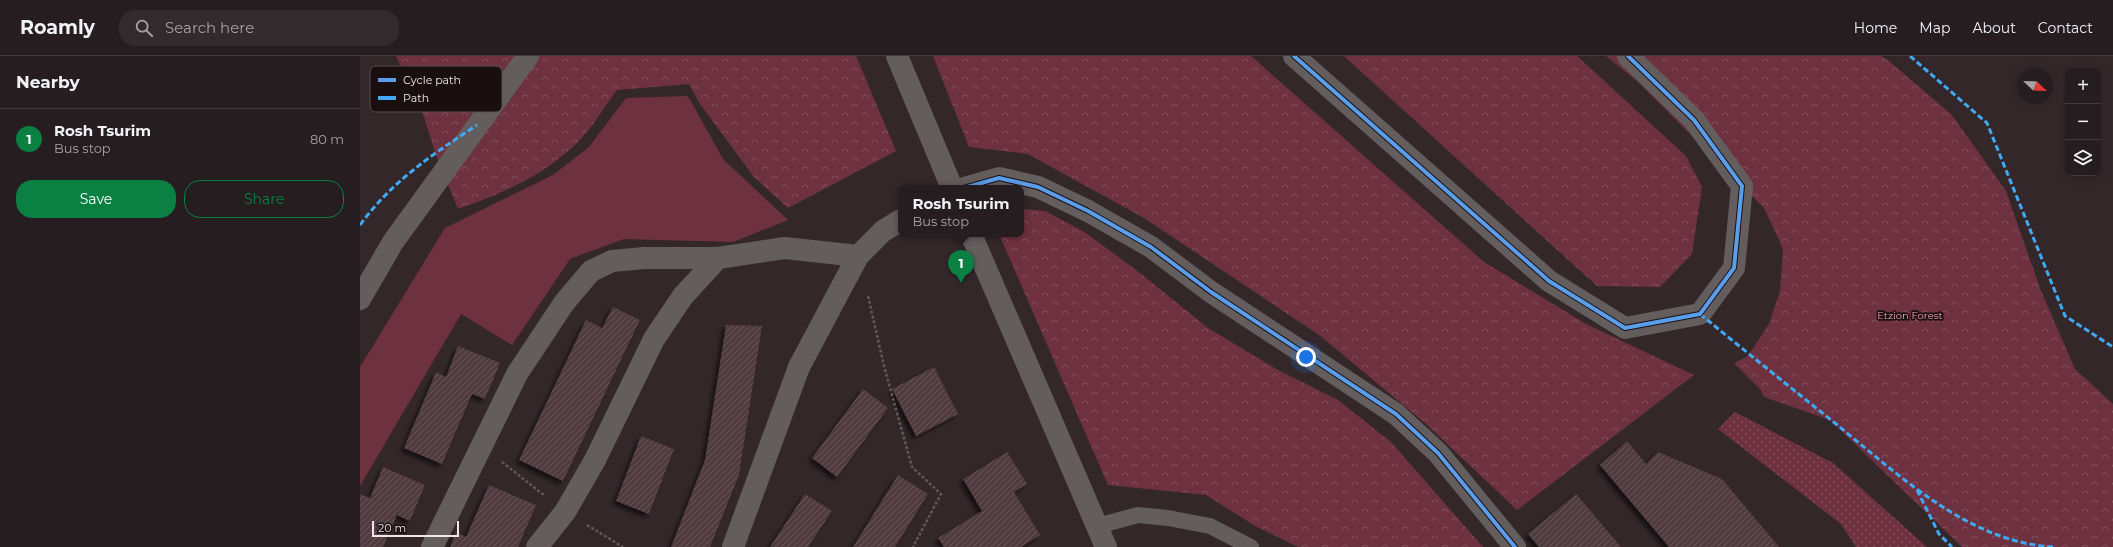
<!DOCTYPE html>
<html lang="en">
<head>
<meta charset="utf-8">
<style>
  :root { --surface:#261d20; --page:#322a2d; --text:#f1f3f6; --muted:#a4a2a5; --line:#423b3e; --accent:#0b8043 }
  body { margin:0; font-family:Montserrat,sans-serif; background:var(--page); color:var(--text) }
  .controls { position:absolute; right:12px; top:12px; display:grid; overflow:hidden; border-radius:8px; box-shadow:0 2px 10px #0003 }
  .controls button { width:36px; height:36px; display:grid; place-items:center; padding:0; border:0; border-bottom:1px solid var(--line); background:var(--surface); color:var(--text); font:20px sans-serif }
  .compass { position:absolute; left:1657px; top:12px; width:36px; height:36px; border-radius:50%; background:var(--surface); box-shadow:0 2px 10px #0003; rotate:113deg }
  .scale { position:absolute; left:12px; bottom:10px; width:87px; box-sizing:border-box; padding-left:4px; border:2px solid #f4e5e8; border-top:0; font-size:11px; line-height:14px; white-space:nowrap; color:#f4e5e8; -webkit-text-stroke:3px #190f11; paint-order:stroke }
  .you { position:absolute; left:946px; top:301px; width:14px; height:14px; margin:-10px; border:3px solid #fff; border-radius:50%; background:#1a73e8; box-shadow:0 0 0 6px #1a73e833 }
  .badge { display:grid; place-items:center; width:26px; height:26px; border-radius:50%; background:var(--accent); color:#fff; font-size:13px; font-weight:700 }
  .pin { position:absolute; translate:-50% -33px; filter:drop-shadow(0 1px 2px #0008) }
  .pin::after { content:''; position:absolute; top:21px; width:14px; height:12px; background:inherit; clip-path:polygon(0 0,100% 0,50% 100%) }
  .popup { position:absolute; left:538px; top:129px; width:126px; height:52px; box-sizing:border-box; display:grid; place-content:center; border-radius:8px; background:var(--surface); filter:drop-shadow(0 1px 3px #0005); font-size:13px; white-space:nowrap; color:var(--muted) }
  .popup b { font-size:15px; color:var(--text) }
  .popup::after { content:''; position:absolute; left:50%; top:100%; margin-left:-8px; border:8px solid transparent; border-top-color:var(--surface) }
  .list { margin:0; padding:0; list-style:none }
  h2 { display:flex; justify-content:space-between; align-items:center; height:52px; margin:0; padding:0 16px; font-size:17px }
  h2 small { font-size:13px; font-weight:400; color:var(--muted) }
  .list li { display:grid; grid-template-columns:26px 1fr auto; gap:12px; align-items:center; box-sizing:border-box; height:60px; padding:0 16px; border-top:1px solid var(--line) }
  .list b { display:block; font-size:15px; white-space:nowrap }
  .list p { margin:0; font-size:13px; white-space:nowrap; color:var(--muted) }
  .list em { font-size:13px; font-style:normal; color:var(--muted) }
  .actions { display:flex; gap:8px; padding:12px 16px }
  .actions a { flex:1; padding:9px 0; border:1px solid var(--accent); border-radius:16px; text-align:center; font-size:14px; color:var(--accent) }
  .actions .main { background:var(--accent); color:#fff }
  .icon { flex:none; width:22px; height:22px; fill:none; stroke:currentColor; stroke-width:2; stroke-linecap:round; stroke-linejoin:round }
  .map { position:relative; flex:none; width:1753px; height:491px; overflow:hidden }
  header { display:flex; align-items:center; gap:24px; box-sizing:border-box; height:56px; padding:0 20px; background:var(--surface); border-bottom:1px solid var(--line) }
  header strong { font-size:19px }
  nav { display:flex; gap:22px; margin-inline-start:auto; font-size:14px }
  .search { width:280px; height:36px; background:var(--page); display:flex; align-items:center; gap:10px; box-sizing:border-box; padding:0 14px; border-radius:16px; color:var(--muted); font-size:15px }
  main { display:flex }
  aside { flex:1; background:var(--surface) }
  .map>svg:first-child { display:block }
  .grass { fill:url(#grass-dots) }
  .forest { fill:url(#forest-crowns) }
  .green { fill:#6e3140 }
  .building { fill:url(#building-hatch); filter:url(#shadow) }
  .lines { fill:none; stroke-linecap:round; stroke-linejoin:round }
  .path { stroke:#5f595a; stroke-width:2.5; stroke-dasharray:3 2; stroke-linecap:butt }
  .service { stroke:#635d5e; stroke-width:16 }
  .minor { stroke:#635d5e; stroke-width:22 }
  .tertiary { stroke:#635d5e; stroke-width:22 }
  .quiet { stroke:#3fa9f5; stroke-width:3; stroke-dasharray:6 3; stroke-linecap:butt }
  .cycleway-casing { stroke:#190f11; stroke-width:6 }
  .cycleway { stroke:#5a9eea; stroke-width:4 }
  .labels { text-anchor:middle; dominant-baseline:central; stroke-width:3.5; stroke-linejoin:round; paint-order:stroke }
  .park-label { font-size:10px; fill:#f5a7b7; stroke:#190f11 }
  .key { fill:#190f11; stroke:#5b4f52; stroke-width:1 }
  .key-label { font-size:11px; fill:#f4e5e8 }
</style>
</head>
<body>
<header>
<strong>Roamly</strong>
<div class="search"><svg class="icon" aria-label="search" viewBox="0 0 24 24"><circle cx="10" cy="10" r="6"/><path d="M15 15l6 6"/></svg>Search here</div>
<nav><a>Home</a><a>Map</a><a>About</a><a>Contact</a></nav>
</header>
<main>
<aside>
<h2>Nearby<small></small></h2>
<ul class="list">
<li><span class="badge">1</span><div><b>Rosh Tsurim</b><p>Bus stop</p></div><em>80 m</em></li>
</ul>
<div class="actions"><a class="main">Save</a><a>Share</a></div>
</aside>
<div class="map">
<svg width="1753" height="491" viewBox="0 0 1753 491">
  <defs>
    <pattern id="grass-dots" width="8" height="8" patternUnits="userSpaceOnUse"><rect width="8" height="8" fill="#6e3140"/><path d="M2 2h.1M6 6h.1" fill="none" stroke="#834f5c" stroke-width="1.8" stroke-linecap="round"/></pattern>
    <pattern id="forest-crowns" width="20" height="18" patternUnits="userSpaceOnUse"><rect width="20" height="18" fill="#6e3140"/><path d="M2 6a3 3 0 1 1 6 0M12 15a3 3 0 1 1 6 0" fill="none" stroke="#834f5c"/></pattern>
    <pattern id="building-hatch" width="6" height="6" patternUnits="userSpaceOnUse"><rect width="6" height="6" fill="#503a40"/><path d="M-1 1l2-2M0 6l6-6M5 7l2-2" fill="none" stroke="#6a565c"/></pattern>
    <filter id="shadow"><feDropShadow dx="-3.5" dy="3.5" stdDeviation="2" flood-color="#0009"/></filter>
  </defs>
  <rect width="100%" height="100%" fill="#33272a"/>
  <!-- grass -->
  <path class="grass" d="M 1375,356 L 1473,407 L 1567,491 L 1496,491 L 1481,468 L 1358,373 Z"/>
  <!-- forest -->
  <path class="forest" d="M 36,0 L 496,0 L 536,95 L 428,152 L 394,121 L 340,48 L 329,28 L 257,34 C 244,51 232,73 216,88 C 183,120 141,138 98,153 L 76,99 L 63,58 Z
    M 573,0 L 891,0 L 1124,206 L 1226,268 L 1334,319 L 1157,454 L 1065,367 L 959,279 L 784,162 L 668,98 L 609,91 Z
    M 984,0 L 1217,0 L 1326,100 L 1342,131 L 1332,198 L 1300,231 L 1237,230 Z
    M 1246,0 L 1521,0 L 1529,5 L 1592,59 L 1646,135 L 1681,235 L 1715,313 L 1753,348 L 1753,491 L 1602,491 L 1470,364 L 1404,341 L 1401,334 L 1374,307 L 1388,300 L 1409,268 L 1420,235 L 1423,195 L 1420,186 L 1404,152 L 1277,25 Z
    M 661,153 L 685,155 L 726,177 L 780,217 L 848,272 L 918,314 L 978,344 L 1031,386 L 1123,491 L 938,491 L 897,471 L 846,439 L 748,429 L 639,178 L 661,178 Z"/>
  <!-- green -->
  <path class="green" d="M 328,40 L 363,103 L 428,164 L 373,186 L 264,183 L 210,203 L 152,289 L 101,258 L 0,430 L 0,311 L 85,172 L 193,119 L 229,91 L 266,42 Z"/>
  <!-- building -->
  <path class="building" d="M 253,251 L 280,264 L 203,425 L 159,404 L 226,264 L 242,272 Z
    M 366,269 L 402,270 L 379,419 L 350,491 L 311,491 L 345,404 Z
    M 98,290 L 140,307 L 125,343 L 112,338 L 82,408 L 44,392 L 76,316 L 86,321 Z
    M 574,311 L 598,358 L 556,380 L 532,333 Z
    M 503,333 L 528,352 L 477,421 L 452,402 Z
    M 281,380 L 314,393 L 289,458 L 256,445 Z
    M 1267,385 L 1286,408 L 1298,396 L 1362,423 L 1419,491 L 1309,491 L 1240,409 Z
    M 647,396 L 667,428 L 654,436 L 680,479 L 661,491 L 584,491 L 578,482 L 622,455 L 603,423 Z
    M 23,411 L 65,429 L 50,465 L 37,459 L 23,491 L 0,491 L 0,438 L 10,442 Z
    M 538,419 L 568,438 L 535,491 L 493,491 Z
    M 129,429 L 176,449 L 158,491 L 90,491 L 96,476 L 106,481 Z
    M 445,438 L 472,455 L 448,491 L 410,491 Z
    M 1216,438 L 1261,491 L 1179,491 L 1168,478 Z"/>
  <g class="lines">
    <!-- path -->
    <path class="path" d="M 508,240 L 524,310 L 552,411 L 581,438 L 553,491
      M 142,406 L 185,440
      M 227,469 L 263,491"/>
    <!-- service -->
    <path class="service" d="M 737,470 L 778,459 L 808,462 L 850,470 L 891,491"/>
    <!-- minor -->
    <path class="minor" d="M 934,0 L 1189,225 L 1265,272 L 1340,258 L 1374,212 L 1382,130 L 1334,64 L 1268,0
      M 604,132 L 639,122 L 678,131 L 728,155 L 791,191 L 851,236 L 1036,358 L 1078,397 L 1155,491
      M 0,243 L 33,186 L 168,0
      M 72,491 L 157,318 L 204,247 L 231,215 L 252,205 L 284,202 L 358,202 L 425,192 L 498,200 L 523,175 L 541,164
      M 177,491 L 205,456 L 235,404 L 294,283 L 323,240 L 358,202
      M 373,491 L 439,311 L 498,200"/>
    <!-- tertiary -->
    <path class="tertiary" d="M 537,0 L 592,132
      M 611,178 L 746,491"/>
    <!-- quiet -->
    <path class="quiet" d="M 1550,0 L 1627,67 L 1705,260 L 1753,291
      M 0,169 C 33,124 72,99 117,69
      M 1340,258 C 1385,295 1430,331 1476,368 C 1539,419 1608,486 1693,491
      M 1557,434 L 1579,478 L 1592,491"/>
    <!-- cycleway casing -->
    <g class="cycleway-casing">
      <path id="cycleway" d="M 934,0 L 1189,225 L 1265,272 L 1340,258 L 1374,212 L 1382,130 L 1334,64 L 1268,0
        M 604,132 L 639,122 L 678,131 L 728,155 L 791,191 L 851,236 L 1036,358 L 1078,397 L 1155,491"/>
    </g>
    <!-- cycleway -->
    <use href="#cycleway" class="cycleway"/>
  </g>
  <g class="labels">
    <!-- park labels -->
    <g class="park-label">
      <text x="1550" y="259">Etzion Forest</text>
    </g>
  </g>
  <!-- legend -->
  <rect x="10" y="10" width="132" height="46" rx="6" class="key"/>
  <rect x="18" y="22" width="18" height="4" fill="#5a9eea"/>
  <rect x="18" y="40" width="18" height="4" fill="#3fa9f5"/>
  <g class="key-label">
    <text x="43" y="28">Cycle path</text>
    <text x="43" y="46">Path</text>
  </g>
</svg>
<div class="controls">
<button>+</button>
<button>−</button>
<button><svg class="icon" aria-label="layers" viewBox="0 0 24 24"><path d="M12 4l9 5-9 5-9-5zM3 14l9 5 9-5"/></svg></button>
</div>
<svg class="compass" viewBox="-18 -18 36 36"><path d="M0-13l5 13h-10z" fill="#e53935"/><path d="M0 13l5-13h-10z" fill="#a4a2a5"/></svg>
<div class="scale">20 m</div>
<div class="you"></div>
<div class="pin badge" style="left:601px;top:227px">1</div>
<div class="popup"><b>Rosh Tsurim</b>Bus stop</div>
</div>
</main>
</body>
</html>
